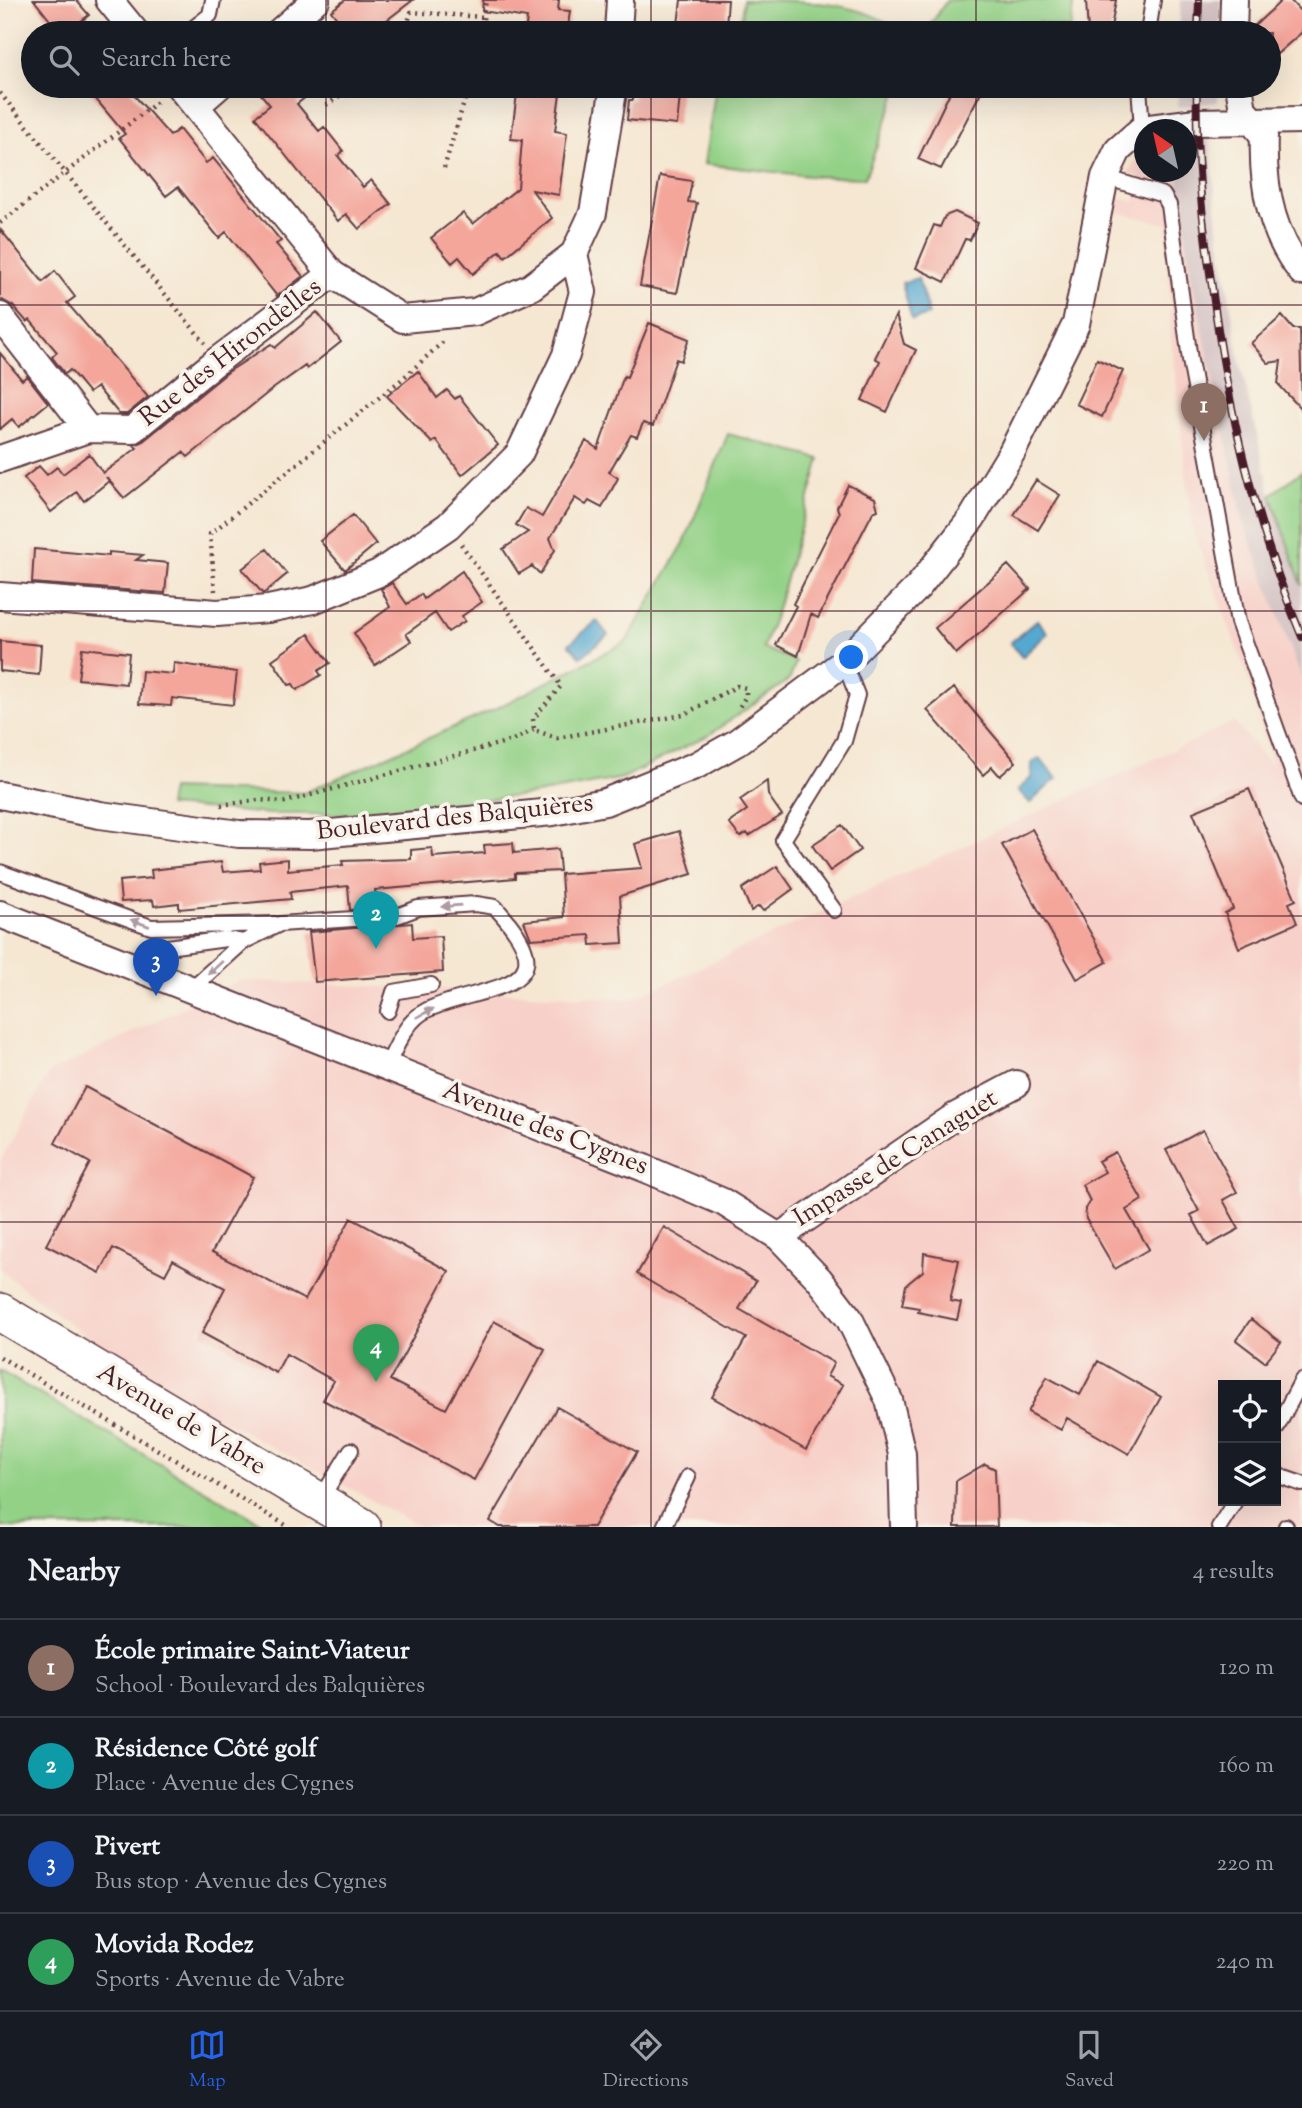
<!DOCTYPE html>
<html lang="en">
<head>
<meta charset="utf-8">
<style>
  :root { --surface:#171b24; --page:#242831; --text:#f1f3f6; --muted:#9ea1a6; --line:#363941; --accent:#2563eb }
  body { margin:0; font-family:"Sorts Mill Goudy",serif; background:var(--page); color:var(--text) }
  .controls { position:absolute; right:21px; bottom:21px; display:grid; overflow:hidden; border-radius:0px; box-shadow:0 7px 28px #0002 }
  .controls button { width:63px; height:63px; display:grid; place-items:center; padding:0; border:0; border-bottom:2px solid var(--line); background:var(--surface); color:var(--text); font:35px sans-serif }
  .compass { position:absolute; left:1134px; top:119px; width:63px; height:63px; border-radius:50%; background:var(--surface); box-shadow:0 7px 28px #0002; rotate:326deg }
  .you { position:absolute; left:852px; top:658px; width:24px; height:24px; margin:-18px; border:5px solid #fff; border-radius:50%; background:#1a73e8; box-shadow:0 0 0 10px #1a73e833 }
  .badge { display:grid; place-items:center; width:46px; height:46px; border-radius:50%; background:var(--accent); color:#fff; font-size:23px; font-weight:700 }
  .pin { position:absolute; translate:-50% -58px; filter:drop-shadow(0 2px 4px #0008) }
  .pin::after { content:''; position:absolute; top:37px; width:24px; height:21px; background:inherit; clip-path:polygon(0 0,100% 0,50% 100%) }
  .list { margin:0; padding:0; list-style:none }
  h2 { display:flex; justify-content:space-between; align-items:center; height:91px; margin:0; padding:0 28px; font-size:30px }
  h2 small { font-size:23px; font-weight:400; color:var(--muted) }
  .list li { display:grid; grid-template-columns:46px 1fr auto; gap:21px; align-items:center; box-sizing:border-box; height:98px; padding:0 28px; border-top:2px solid var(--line) }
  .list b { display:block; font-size:26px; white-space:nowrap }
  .list p { margin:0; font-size:23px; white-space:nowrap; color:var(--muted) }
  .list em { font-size:23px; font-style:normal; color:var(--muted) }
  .icon { flex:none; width:38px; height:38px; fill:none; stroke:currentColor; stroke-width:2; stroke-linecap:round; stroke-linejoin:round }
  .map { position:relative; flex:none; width:1302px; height:1527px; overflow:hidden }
  .search { position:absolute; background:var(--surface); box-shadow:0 7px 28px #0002; left:21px; right:21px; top:21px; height:77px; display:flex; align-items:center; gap:18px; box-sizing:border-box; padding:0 24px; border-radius:38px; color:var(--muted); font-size:26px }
  .sheet { height:483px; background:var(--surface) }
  nav { display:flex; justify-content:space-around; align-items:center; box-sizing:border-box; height:98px; border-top:2px solid var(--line); background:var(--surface); font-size:19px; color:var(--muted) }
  nav a { display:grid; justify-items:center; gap:4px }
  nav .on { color:var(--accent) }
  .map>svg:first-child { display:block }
  .built { fill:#f7d1c9; fill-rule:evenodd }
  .industrial { fill:#d2bfc1 }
  .green { fill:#93d186; stroke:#6e7858; stroke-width:2 }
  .water { fill:#54a8d0; stroke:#4f647e; stroke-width:2 }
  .building { fill:#f4a69b }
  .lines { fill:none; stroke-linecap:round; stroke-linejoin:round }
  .lane-casing { stroke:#643d44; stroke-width:18 }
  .street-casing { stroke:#643d44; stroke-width:30 }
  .secondary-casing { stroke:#643d44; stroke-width:40 }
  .path { stroke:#643d44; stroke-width:4.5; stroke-dasharray:2 5; stroke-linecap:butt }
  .lane { stroke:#fff; stroke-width:14 }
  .street { stroke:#fff; stroke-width:26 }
  .secondary { stroke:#fff; stroke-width:37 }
  .rail-casing { stroke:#4a1f2b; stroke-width:8 }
  .rail { stroke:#f7f3e8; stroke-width:5; stroke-dasharray:16; stroke-linecap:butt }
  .oneway { fill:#ae9aa0 }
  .grid { fill:none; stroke:#4a1f2b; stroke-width:2; stroke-opacity:0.55 }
  .labels { text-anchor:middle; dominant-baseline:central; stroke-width:7; stroke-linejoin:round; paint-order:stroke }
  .street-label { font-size:26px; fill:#4a1f2b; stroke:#f7f3e8 }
</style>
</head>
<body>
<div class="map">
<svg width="1302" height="1527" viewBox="0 0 1302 1527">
  <rect width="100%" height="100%" fill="#f7f3e8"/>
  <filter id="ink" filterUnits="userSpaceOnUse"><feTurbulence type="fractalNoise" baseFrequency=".0143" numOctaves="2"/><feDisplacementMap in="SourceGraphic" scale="14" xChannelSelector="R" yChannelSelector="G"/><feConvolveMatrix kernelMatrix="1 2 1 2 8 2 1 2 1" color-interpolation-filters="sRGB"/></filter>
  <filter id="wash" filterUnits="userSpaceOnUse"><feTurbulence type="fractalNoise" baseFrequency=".00686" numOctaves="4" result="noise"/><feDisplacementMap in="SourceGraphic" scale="28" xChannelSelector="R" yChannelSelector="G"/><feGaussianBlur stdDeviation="1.57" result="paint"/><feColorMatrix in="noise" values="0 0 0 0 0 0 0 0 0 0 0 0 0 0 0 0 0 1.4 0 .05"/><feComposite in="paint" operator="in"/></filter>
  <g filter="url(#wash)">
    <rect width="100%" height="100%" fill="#f5e7d2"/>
    <!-- built -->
    <path class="built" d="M 1139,157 L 1144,157 L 1144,172 L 1178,172 L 1191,276 L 1243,520 L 1302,679 L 1302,1527 L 421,1527 L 128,1369 L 0,1270 L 0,1161 L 49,1073 L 241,980 L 632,999 L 1234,722 L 1272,766 L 1248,678 L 1192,527 L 1171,336 L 1167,224 L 1115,212 L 1117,198 L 1135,201 L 1139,177 L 1127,173 ZM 1223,1385 L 1276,1385 L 1276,1501 L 1223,1501 Z"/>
    <!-- industrial -->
    <path class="industrial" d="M 1181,0 L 1222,0 L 1219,33 L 1179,33 Z
      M 1178,86 L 1218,86 L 1218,102 L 1178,107 Z
      M 1210,138 L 1218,227 L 1240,363 L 1271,495 L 1302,586 L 1302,679 L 1243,520 L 1191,276 L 1178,172 L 1186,172 L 1187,139 Z"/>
    <!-- green -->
    <path class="green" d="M 743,0 C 792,0 866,0 901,33 L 740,33 Z
      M 947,0 L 1074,0 L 1070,29 L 1038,22 L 1034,33 L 925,33 Z
      M 716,86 L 899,86 L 865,178 L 809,176 L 704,164 Z
      M 728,434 L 820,459 L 776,613 L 763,648 L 796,661 L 790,679 L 709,735 L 623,778 L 536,794 L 360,814 L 271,814 L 168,806 L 171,789 L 304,793 L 495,709 L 626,642 L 684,543 Z
      M 1302,471 L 1302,586 L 1271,495 Z
      M 0,1371 L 268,1527 L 0,1527 Z"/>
    <!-- water -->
    <path class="water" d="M 918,278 L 929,315 L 912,320 L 902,283 Z
      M 1037,620 L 1048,633 L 1022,657 L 1010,643 Z
      M 597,621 L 608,635 L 581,657 L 569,644 Z
      M 1039,758 L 1057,778 L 1030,803 L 1018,790 L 1031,778 L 1032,763 Z"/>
    <g id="blocks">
      <!-- building -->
      <path class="building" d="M 34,0 L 76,0 L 89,15 L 80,22 L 90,33 L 60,33 Z
        M 345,0 L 413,0 L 370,33 L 322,33 L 338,20 L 331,11 Z
        M 483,0 L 559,0 L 558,10 L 570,11 L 567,33 L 525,33 L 527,18 L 482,11 Z
        M 681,0 L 728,0 L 726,26 L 706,24 L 705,33 L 677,33 Z
        M 1086,0 L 1116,0 L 1110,33 L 1088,33 Z
        M 1282,0 L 1290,0 L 1302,13 L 1302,32 L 1277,54 L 1269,45 L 1269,33 L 1249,33 L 1249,31 Z
        M 85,86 L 126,86 L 170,136 L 179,129 L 206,163 L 213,158 L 281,241 L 276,244 L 303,276 L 277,296 L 226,232 L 219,238 L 178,187 L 166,196 L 119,138 L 125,134 Z
        M 254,86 L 320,86 L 297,104 L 319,131 L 324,127 L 343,151 L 338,156 L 363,187 L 371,180 L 391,204 L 359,229 L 346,214 L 338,221 L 255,117 L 270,105 Z
        M 518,86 L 561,86 L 555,131 L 567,133 L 559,195 L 532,190 L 552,218 L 505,257 L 500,251 L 473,274 L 459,257 L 452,263 L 431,238 L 463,213 L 473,224 L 518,188 L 522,140 L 511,139 Z
        M 638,86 L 681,86 L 677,125 L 627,120 L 629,100 L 633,100 L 633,91 L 637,90 Z
        M 953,86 L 984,86 L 941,169 L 918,159 Z
        M 660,176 L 692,181 L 688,202 L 697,203 L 677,293 L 640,286 Z
        M 955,212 L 978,223 L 970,240 L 965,239 L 945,282 L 916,268 L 934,225 L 940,227 L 945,216 Z
        M 0,229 L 43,282 L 55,271 L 75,297 L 67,303 L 148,397 L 127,414 L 119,414 L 97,387 L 89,393 L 70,370 L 65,374 L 52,357 L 57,352 L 30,320 L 27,322 L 13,306 L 0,299 Z
        M 317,312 L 341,342 L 307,369 L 305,366 L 270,391 L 188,457 L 183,452 L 124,498 L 106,477 L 109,481 L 84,501 L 77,492 L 51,512 L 24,478 L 39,466 L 47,475 L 57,467 L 63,474 L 89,454 L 103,473 L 137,448 L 134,445 L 142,442 L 228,372 L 271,344 L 275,348 Z
        M 896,315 L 904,344 L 916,350 L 887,412 L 862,400 L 880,361 L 875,358 Z
        M 1282,316 L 1293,329 L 1300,329 L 1302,410 L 1278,384 L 1281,361 L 1268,363 L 1251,343 Z
        M 649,323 L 689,339 L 681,361 L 676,359 L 653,426 L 643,423 L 637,437 L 631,435 L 609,472 L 618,478 L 602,508 L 589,501 L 586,505 L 575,498 L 550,538 L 555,550 L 540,574 L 532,566 L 519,574 L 503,549 L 528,532 L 516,525 L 526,508 L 542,517 L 586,441 L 598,449 L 624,376 L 627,377 Z
        M 0,353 L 22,380 L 27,376 L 48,403 L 19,427 L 12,419 L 0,429 Z
        M 1097,359 L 1123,371 L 1102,417 L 1076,404 Z
        M 418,371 L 437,398 L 447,390 L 455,399 L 459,396 L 498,445 L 462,475 L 436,440 L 432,443 L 387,396 Z
        M 1036,480 L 1060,495 L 1038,530 L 1014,515 Z
        M 848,485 L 875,498 L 878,510 L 873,512 L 818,618 L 811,614 L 798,656 L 776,645 L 796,606 L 793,604 L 839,513 L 837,507 Z
        M 353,515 L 376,544 L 345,570 L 320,541 Z
        M 34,549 L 109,556 L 109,552 L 143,555 L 136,560 L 168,563 L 165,593 L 32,583 Z
        M 267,549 L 287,574 L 263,594 L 242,569 Z
        M 1008,565 L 1030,589 L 956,654 L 935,628 Z
        M 462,571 L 482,602 L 462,616 L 465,621 L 448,632 L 435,613 L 406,634 L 411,641 L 375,665 L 354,633 L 390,607 L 381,589 L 392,583 L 407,604 L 421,594 L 424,599 Z
        M 309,634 L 330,663 L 318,671 L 321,675 L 297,690 L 293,684 L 289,685 L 272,660 Z
        M 0,641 L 41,645 L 39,675 L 0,671 Z
        M 82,648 L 129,653 L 126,684 L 78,679 Z
        M 174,663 L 237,672 L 233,705 L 172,698 L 171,706 L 139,704 L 142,671 L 173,674 Z
        M 954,688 L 1016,762 L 1000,776 L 992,767 L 983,775 L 927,710 Z
        M 767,781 L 768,795 L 782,815 L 749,836 L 747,833 L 740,837 L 729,823 L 747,810 L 740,800 Z
        M 1249,789 L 1296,900 L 1289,903 L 1297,923 L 1239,948 L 1225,913 L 1233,909 L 1193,812 Z
        M 842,825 L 860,850 L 830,871 L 812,845 Z
        M 1032,829 L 1107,962 L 1077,979 L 1002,845 Z
        M 679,831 L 692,874 L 620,896 L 623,943 L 591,945 L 590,935 L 531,939 L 524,921 L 564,917 L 561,874 L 642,868 L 635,844 Z
        M 513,843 L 514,853 L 558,849 L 560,871 L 515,873 L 515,878 L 375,890 L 377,908 L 350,910 L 348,886 L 290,892 L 291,899 L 179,909 L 179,903 L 154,906 L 153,900 L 121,902 L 119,881 L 152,878 L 151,870 L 221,862 L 223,872 L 260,869 L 259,862 L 288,859 L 288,870 L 343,865 L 342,861 L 411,859 L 411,850 L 432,848 L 433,857 L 485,853 L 484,845 Z
        M 777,866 L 793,889 L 763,911 L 759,906 L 751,911 L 742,889 Z
        M 412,923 L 413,938 L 441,936 L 443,972 L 315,982 L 309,932 Z
        M 85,1087 L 253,1177 L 212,1252 L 305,1300 L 351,1218 L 449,1271 L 390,1380 L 446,1409 L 494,1321 L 545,1349 L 474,1480 L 323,1400 L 334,1381 L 286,1354 L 276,1373 L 202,1333 L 225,1288 L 173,1260 L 165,1275 L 113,1248 L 100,1273 L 46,1245 L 90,1163 L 55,1143 Z
        M 1203,1130 L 1237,1192 L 1223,1200 L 1239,1229 L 1208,1246 L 1191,1215 L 1199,1211 L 1166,1150 Z
        M 1115,1152 L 1142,1200 L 1126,1210 L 1149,1249 L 1115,1269 L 1086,1219 L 1085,1209 L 1090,1201 L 1082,1185 L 1105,1172 L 1098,1161 Z
        M 664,1227 L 756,1281 L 739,1309 L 834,1363 L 827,1376 L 843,1385 L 806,1450 L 712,1397 L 746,1338 L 637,1274 Z
        M 924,1253 L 959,1260 L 950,1301 L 961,1303 L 957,1320 L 918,1312 L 919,1308 L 902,1305 L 906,1285 L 923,1271 Z
        M 1251,1319 L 1281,1342 L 1265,1362 L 1236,1340 Z
        M 1098,1361 L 1161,1397 L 1129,1454 L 1067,1418 L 1061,1430 L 1028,1412 L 1047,1377 L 1080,1395 Z
        M 557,1407 L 637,1452 L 593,1527 L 500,1527 L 490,1521 Z
        M 985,1464 L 995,1469 L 997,1527 L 955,1527 L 956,1481 Z"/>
    </g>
  </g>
  <g filter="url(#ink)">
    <use href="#blocks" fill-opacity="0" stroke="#643d44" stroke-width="2"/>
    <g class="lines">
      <!-- lane casing -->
      <g class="lane-casing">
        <path id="lane" d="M 187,33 L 210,15 L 213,0
          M 1148,33 L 1153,0
          M 1139,86 L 1142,129
          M 1105,177 L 1163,195 L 1169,205 L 1190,360 L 1238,622 L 1302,799
          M 0,872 L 151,927 L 275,924
          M 834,910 L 783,840 L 844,741 L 857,695 L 844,662
          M 131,966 L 153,949 L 226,939 L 243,942
          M 191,989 L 243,942 L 280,924 L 397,916 L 418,908 L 476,904 L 495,907 C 576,994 481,984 427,1010 C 405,1021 397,1047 386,1067
          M 388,1011 L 394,992 L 431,985
          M 1276,1429 L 1302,1380
          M 1276,1475 L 1302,1484
          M 320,1500 L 351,1450
          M 664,1527 L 688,1477
          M 1219,1527 L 1235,1501
          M 1286,1527 L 1286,1526"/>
      </g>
      <!-- street casing -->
      <g class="street-casing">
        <path id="street" d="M 109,0 L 136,33
          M 278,33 L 316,0
          M 618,33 L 620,0
          M 1233,33 L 1234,0
          M 179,86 L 332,274 L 403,319 L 475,312 L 531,287 L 574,254 L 593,213 L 614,86
          M 1239,86 L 1243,110 L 1264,136 C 1262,185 1270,233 1302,272
          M 196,106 L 219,86
          M 0,316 L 88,429 L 132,430 L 218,360 L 332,274
          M 0,459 L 88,429
          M 0,596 L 217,613 L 268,609 L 313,600 L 379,573 L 448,526 L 519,454 L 566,355 L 583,292 L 574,254
          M 0,795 L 100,815 L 239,834 L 310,835 L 553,812 L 605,802 L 697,765 L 736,743 L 844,662 L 918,587 L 972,518 L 1012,452 L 1076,324 L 1105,177 L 1118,150 L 1142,129 L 1196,122 L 1302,120
          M 0,914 L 644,1168 L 723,1202 L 779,1237 L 819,1279 L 849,1318 L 889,1400 L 902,1454 L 904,1527
          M 779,1237 L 954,1117 L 1016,1084"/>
      </g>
      <!-- secondary casing -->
      <g class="secondary-casing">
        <path id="secondary" d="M 0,1312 L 362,1527"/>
      </g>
      <!-- path -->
      <path class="path" d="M 405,33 L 411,12 L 484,17
        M 481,33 L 486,0
        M 0,93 L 205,343
        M 326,105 L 347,91 L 373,86
        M 444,168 L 469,86
        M 0,223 L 160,100
        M 461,544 L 561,686 L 533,719 L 534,730 L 557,738 L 683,715 L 737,686 L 746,688 L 746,696 L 738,709
        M 215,591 L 210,534 L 401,380 L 445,340
        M 221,805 L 258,800 L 285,802 L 513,740 L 534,730
        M 0,1357 L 289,1527"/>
      <!-- lane -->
      <use href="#lane" class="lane"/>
      <!-- street -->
      <use href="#street" class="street"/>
      <!-- secondary -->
      <use href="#secondary" class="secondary"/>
      <!-- rail casing -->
      <g class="rail-casing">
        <path id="rail" d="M 1198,33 L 1199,0
          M 1197,86 C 1195,153 1202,221 1212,287 C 1228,410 1254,522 1302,637"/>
      </g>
      <!-- rail -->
      <use href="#rail" class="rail"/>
    </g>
    <!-- one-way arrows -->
    <defs><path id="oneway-solid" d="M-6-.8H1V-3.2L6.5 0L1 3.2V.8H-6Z" transform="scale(1.75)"/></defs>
    <g class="oneway">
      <use href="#oneway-solid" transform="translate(451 906) rotate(175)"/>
      <use href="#oneway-solid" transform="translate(140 923) rotate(-160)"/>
      <use href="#oneway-solid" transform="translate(215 968) rotate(138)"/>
      <use href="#oneway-solid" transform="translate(425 1013) rotate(-28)"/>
    </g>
  </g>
  <!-- grid -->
  <path class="grid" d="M 326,0 L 326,33M 651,0 L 651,33M 976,0 L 976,33M 326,86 L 326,1527M 651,86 L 651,1527M 976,86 L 976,1527M 0,305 L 1302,305M 0,611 L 1302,611M 0,916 L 1302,916M 0,1222 L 1302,1222"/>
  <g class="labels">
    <!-- street labels -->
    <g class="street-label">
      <text transform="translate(231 353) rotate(-38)">Rue des Hirondelles</text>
      <text transform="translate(455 818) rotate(-6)">Boulevard des Balquières</text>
      <text transform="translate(545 1129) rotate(21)">Avenue des Cygnes</text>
      <text transform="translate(896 1159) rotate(-32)">Impasse de Canaguet</text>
      <text transform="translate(181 1420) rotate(31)">Avenue de Vabre</text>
    </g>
  </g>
</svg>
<div class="controls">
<button><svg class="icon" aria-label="locate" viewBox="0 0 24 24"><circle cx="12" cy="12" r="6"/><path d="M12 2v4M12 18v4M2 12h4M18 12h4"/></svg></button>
<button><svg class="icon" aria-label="layers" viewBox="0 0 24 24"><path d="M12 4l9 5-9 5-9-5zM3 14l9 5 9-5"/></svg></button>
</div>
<svg class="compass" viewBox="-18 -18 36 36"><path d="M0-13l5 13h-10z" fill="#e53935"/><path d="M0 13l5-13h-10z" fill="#9ea1a6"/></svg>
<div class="you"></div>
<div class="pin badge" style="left:1204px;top:441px;background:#8d6e63">1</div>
<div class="pin badge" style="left:376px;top:949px;background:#0f9aa8">2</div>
<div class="pin badge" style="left:156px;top:996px;background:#1a4fb4">3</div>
<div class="pin badge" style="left:376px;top:1382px;background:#2e9e5b">4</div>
<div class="search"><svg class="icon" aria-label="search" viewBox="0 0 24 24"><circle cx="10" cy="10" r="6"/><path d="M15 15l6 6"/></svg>Search here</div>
</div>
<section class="sheet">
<h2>Nearby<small>4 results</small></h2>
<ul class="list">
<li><span class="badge" style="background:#8d6e63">1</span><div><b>École primaire Saint-Viateur</b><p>School · Boulevard des Balquières</p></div><em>120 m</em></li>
<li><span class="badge" style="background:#0f9aa8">2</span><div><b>Résidence Côté golf</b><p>Place · Avenue des Cygnes</p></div><em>160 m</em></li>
<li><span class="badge" style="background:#1a4fb4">3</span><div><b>Pivert</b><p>Bus stop · Avenue des Cygnes</p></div><em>220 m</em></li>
<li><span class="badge" style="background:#2e9e5b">4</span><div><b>Movida Rodez</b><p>Sports · Avenue de Vabre</p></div><em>240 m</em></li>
</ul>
</section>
<nav>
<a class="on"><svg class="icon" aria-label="map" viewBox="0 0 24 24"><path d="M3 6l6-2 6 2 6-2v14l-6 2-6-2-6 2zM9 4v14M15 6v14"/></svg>Map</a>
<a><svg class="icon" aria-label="directions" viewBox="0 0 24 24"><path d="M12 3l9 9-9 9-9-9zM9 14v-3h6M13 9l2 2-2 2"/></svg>Directions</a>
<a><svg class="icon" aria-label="saved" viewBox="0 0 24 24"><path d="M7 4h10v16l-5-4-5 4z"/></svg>Saved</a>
</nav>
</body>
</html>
